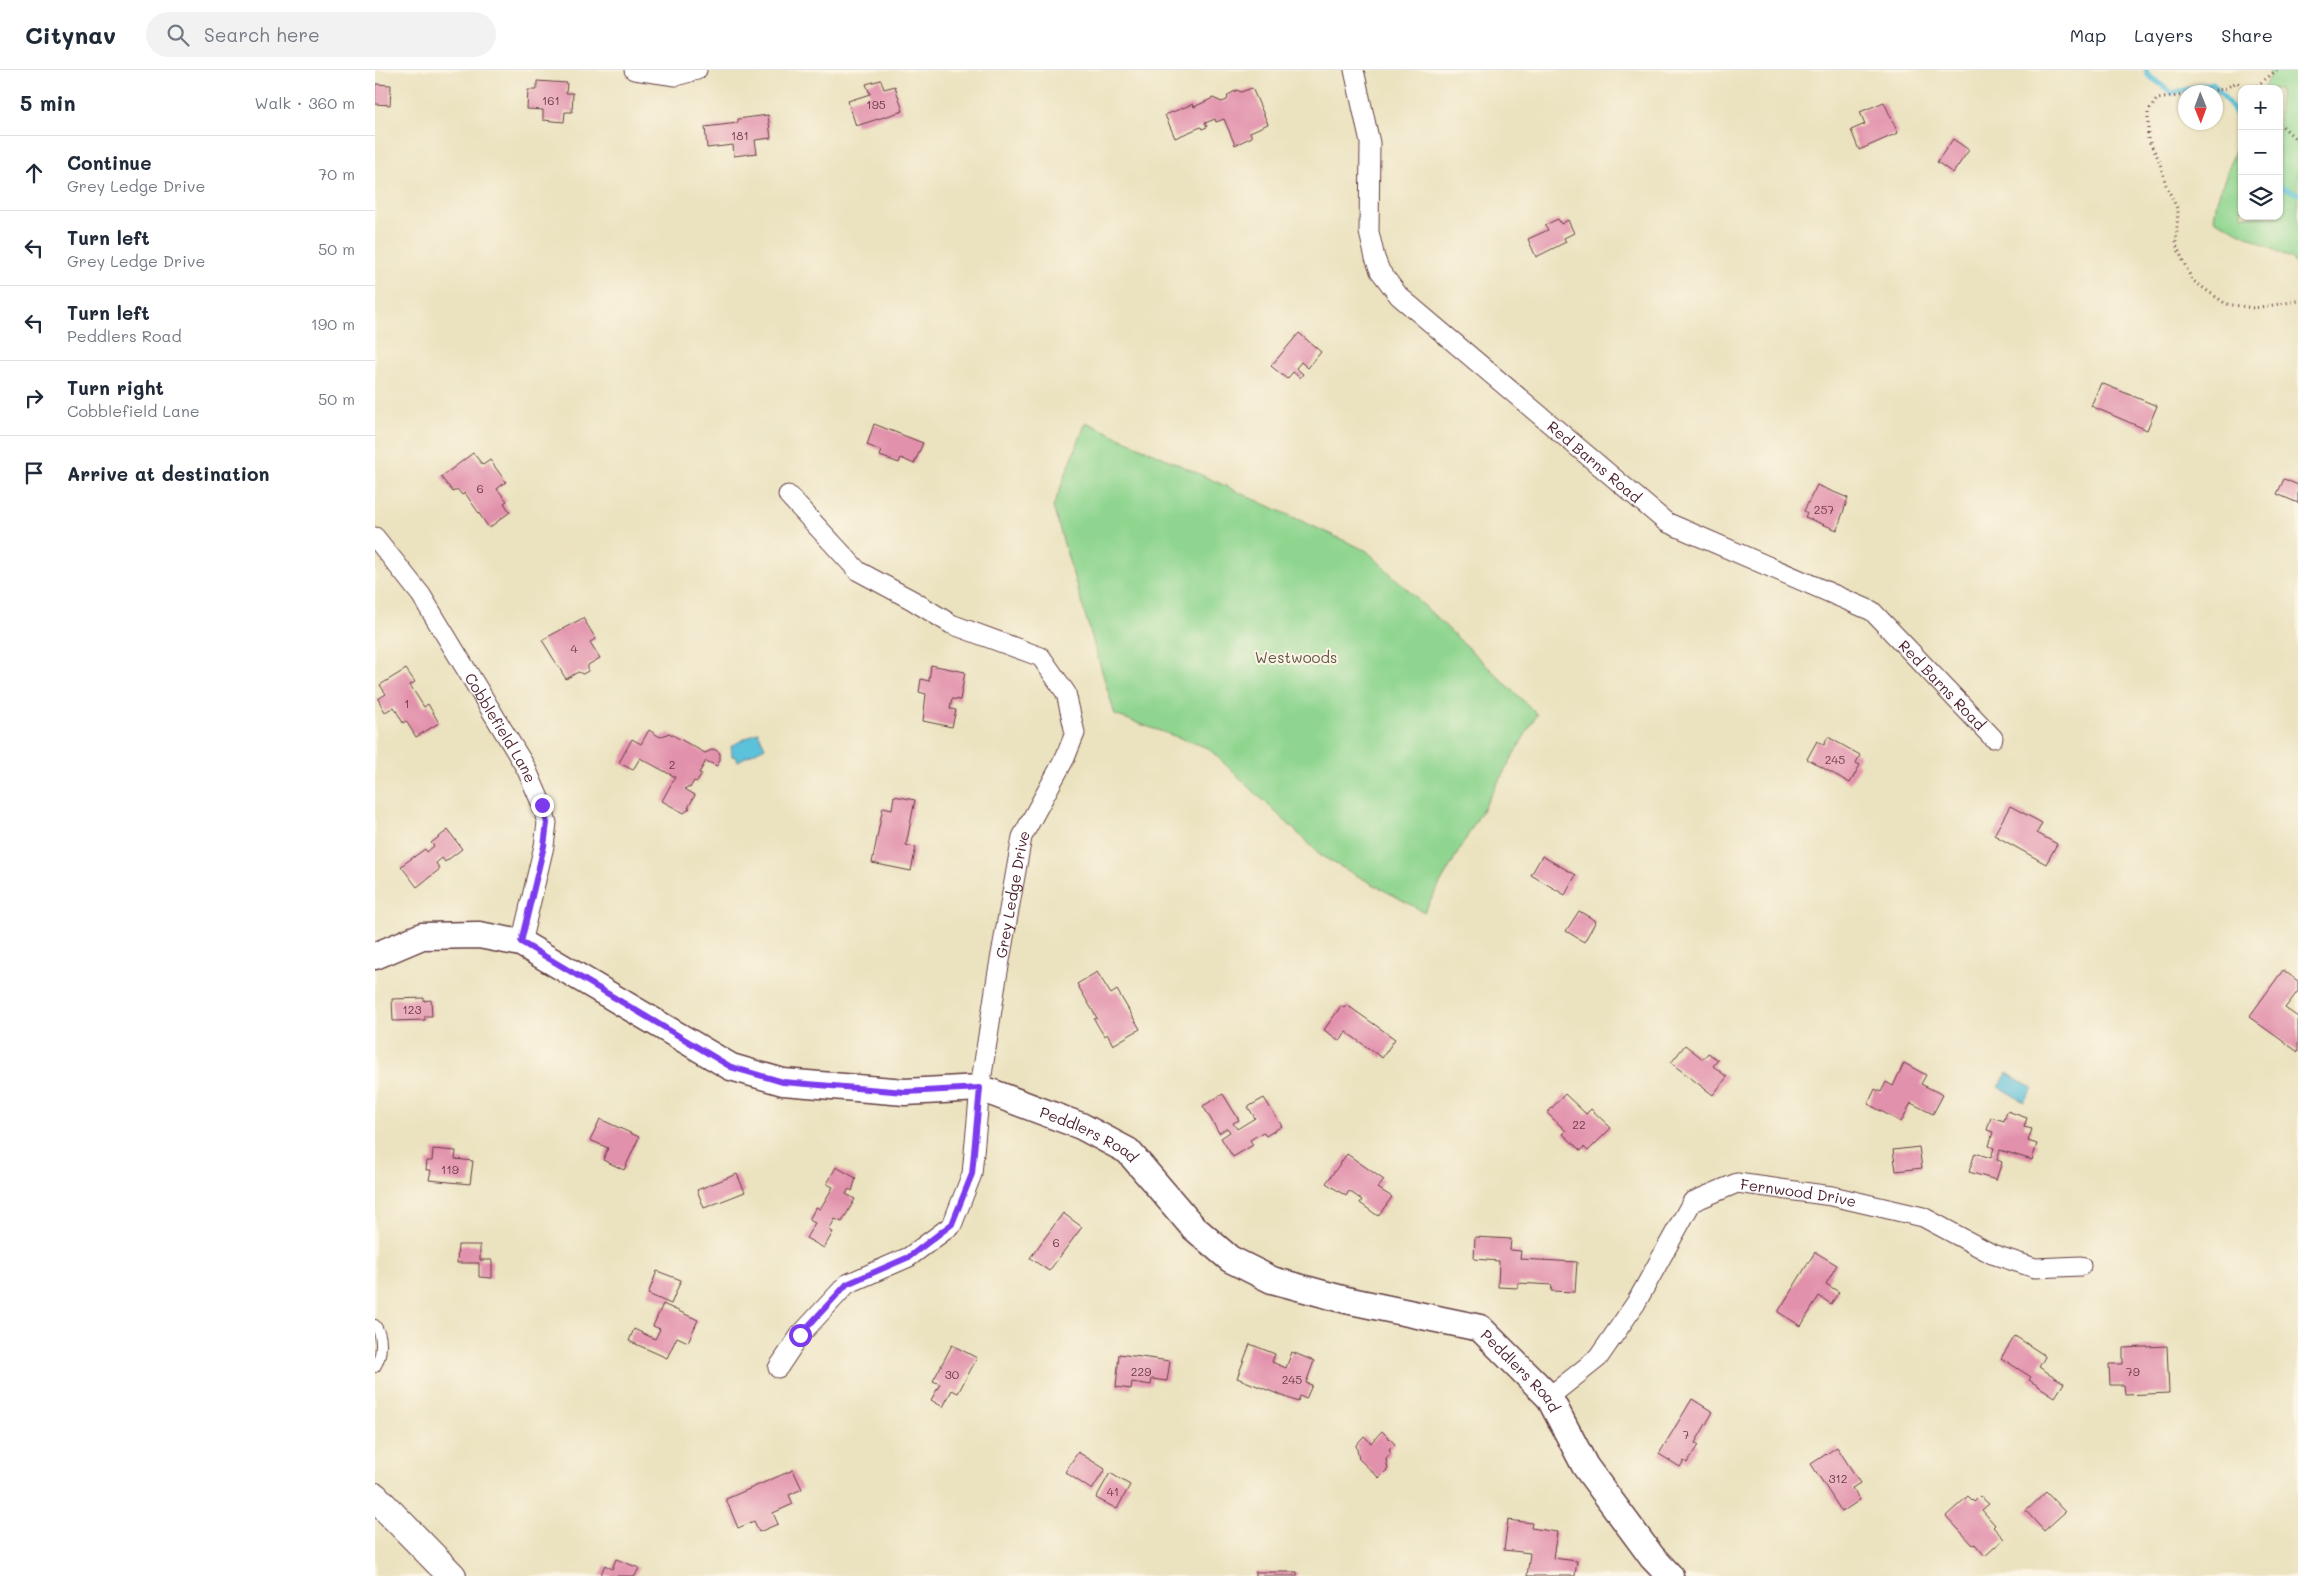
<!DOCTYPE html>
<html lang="en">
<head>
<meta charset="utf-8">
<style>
  :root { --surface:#fff; --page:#f2f2f3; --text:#1f2937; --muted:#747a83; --line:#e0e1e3 }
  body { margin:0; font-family:Mali,sans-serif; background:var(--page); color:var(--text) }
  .controls { position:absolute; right:15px; top:15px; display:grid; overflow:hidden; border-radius:10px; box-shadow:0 1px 4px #0004 }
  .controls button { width:45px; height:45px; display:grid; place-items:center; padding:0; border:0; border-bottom:1px solid var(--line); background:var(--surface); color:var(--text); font:25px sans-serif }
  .compass { position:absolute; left:1803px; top:15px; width:45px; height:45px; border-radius:50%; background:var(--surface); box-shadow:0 1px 4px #0004; rotate:179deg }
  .stop { position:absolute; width:15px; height:15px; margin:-11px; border:4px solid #7c3aed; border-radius:50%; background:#fff }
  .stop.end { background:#7c3aed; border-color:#fff; box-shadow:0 1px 5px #0008 }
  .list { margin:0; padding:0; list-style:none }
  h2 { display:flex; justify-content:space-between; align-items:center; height:65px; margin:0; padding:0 20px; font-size:21px }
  h2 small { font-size:16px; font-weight:400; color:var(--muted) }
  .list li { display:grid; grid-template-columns:32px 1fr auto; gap:15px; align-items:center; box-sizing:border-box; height:75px; padding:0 20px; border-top:1px solid var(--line) }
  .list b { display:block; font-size:19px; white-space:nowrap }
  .list p { margin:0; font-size:16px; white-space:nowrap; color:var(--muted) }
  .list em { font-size:16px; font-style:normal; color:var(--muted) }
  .icon { flex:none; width:28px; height:28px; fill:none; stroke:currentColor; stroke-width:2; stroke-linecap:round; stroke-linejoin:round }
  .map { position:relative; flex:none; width:1923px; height:1506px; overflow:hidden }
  header { display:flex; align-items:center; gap:30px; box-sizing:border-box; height:70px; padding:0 25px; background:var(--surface); border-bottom:1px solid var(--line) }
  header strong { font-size:24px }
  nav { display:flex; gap:28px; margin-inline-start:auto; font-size:18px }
  .search { width:350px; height:45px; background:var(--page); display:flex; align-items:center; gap:12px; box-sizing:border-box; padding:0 18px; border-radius:28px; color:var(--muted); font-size:19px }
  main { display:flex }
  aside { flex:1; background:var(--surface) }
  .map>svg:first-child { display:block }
  .green { fill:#8fd58f; stroke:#6c7a5d }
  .water { fill:#5cc1da; stroke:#537082 }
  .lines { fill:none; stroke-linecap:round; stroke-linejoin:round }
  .stream { stroke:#5cc1da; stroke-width:5 }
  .building { fill:#e291ac }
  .lane-casing { stroke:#623c41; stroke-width:12 }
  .street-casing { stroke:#623c41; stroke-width:21 }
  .secondary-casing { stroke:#623c41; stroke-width:29 }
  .primary-casing { stroke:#623c41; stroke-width:30 }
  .path { stroke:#623c41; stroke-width:3; stroke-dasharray:1 4; stroke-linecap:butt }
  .lane { stroke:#fff; stroke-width:10 }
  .street { stroke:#fff; stroke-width:19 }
  .secondary { stroke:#fff; stroke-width:26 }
  .primary { stroke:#fff; stroke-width:28 }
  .route { stroke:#7c3aed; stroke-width:6 }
  .labels { text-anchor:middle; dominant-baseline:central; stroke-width:4; stroke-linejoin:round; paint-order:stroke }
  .number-label { font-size:12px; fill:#703c4b }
  .street-label { font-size:15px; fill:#4a1f2b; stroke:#fcf5e5 }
  .park-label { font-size:15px; fill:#5f5649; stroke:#fcf5e5 }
</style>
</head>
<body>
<header>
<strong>Citynav</strong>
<div class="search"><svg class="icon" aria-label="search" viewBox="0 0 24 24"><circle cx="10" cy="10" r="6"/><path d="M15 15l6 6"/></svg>Search here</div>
<nav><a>Map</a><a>Layers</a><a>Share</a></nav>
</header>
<main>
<aside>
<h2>5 min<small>Walk · 360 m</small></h2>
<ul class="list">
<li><svg class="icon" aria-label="ahead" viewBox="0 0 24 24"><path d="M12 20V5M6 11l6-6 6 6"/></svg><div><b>Continue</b><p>Grey Ledge Drive</p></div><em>70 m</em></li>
<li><svg class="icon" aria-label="left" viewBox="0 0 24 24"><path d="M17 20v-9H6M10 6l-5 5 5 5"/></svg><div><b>Turn left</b><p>Grey Ledge Drive</p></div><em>50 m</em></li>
<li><svg class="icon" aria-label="left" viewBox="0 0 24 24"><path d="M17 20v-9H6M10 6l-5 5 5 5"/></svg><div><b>Turn left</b><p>Peddlers Road</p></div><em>190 m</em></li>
<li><svg class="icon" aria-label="right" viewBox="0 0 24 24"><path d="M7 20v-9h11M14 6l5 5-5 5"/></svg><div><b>Turn right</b><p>Cobblefield Lane</p></div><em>50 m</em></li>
<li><svg class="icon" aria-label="arrive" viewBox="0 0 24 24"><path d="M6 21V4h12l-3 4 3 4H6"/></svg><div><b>Arrive at destination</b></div></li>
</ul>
</aside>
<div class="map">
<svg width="1923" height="1506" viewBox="0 0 1923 1506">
  <rect width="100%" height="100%" fill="#fcf5e5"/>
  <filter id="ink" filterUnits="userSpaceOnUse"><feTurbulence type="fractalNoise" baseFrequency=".02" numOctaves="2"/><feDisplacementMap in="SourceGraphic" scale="10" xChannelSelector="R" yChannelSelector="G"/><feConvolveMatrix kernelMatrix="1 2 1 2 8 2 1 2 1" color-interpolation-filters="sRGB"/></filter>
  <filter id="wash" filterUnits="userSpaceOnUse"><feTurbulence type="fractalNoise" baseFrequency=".0096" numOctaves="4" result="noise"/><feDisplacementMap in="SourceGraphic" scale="20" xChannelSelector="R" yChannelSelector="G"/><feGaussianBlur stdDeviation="1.12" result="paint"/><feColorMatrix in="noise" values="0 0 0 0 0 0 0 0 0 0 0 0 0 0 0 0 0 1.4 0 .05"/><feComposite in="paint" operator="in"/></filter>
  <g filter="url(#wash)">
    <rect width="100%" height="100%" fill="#ebe2bf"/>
    <!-- green -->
    <path class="green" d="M 1895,0 L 1923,0 L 1923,200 L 1917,189 L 1839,149 L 1842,130 L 1867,61 L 1867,146 L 1904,146 L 1904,19 L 1888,19 L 1894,7 Z
      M 711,352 L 992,481 L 1162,644 L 1049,842 L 948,787 L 833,678 L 740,645 L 678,437 Z"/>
    <!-- water -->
    <path class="water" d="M 383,662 L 390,677 L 363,691 L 361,687 L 357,686 L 356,676 Z
      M 1632,1003 L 1658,1019 L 1649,1032 L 1624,1017 Z"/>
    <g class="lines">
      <!-- stream -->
      <path class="stream" d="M 1771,0 L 1773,5 L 1797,23 L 1838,13 L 1867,51
        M 1904,113 L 1906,116 L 1923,124"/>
    </g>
    <g id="blocks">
      <!-- building -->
      <path class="building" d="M 506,10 L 509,19 L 520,16 L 528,41 L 481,56 L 473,31 L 495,24 L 491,14 Z
        M 162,11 L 192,13 L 191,23 L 198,23 L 197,42 L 190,42 L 189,52 L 168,50 L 168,40 L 152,39 L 153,20 L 162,20 Z
        M 0,14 L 16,15 L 15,35 L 0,34 Z
        M 877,18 L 893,54 L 875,62 L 877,67 L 860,75 L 849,49 L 841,52 L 840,49 L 830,53 L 832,57 L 827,59 L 826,57 L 800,68 L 790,45 L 818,34 L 819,37 L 838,28 L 847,32 L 852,30 L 853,25 L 862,20 L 866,22 Z
        M 1509,32 L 1523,63 L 1484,80 L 1476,60 L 1490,54 L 1485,42 Z
        M 393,45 L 396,68 L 380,70 L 382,83 L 359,86 L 358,75 L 332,78 L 330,57 L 363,53 L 363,49 Z
        M 1578,69 L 1594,80 L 1578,103 L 1562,92 Z
        M 1183,149 L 1186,154 L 1193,150 L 1199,163 L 1189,168 L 1191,172 L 1161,187 L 1153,169 L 1173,160 L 1170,155 Z
        M 924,263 L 946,282 L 933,298 L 926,292 L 921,298 L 928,304 L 925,308 L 918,302 L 912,309 L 896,296 Z
        M 1726,313 L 1782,336 L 1772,360 L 1716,336 Z
        M 499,354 L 548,373 L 539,394 L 526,388 L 524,393 L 505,386 L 507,381 L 492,375 Z
        M 98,383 L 108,395 L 115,390 L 131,412 L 122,419 L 132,431 L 129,433 L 135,442 L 114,458 L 90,423 L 87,425 L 82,419 L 78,422 L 66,407 Z
        M 1909,409 L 1923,415 L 1923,433 L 1902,424 Z
        M 1442,415 L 1473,428 L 1462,460 L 1430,447 L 1432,443 L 1429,441 Z
        M 208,548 L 221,569 L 215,572 L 225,588 L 213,595 L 213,601 L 208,604 L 203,602 L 191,609 L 167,570 Z
        M 556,595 L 590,602 L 585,630 L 577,629 L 575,639 L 581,640 L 577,657 L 548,651 L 551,624 L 544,622 L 546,609 L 554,611 Z
        M 31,599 L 40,612 L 35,615 L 49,637 L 53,634 L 64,653 L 41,667 L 31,651 L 28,653 L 19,637 L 10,642 L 3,629 L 11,624 L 5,615 Z
        M 274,660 L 285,667 L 294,663 L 330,683 L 339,679 L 345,683 L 345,690 L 342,696 L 331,691 L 324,703 L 327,704 L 322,712 L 319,711 L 315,718 L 312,717 L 310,719 L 320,725 L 313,738 L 315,738 L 309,743 L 287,731 L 300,707 L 265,688 L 258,700 L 244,693 L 257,669 L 266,674 Z
        M 1453,667 L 1485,685 L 1481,693 L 1485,695 L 1475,713 L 1432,689 L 1442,671 L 1449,675 Z
        M 519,726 L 540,730 L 531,775 L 541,777 L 536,801 L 497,793 L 508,737 L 517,739 Z
        M 1635,736 L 1667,753 L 1662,763 L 1682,774 L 1671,794 L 1619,765 Z
        M 73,760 L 87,779 L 70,792 L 67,788 L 61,793 L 65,799 L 42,817 L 26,796 L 50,779 L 52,782 L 59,776 L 56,773 Z
        M 1167,786 L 1201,805 L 1190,825 L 1156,805 Z
        M 1204,841 L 1221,851 L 1209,872 L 1191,861 Z
        M 1908,900 L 1923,911 L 1923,921 L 1910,938 L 1923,947 L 1923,982 L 1874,947 Z
        M 722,902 L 736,924 L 742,920 L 765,959 L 738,975 L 732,964 L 729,966 L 719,949 L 722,948 L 702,914 Z
        M 49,928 L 49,931 L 56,930 L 57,946 L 50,946 L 50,950 L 18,951 L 17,929 Z
        M 972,935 L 1020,969 L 1007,988 L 971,962 L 965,971 L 949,960 L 966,936 L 969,938 Z
        M 1310,975 L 1328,989 L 1333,983 L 1343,990 L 1338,996 L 1352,1007 L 1338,1025 L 1296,993 Z
        M 1529,993 L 1551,1005 L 1546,1014 L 1568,1025 L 1558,1044 L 1536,1033 L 1526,1052 L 1493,1034 L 1500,1019 L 1506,1022 L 1511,1012 L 1518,1016 Z
        M 848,1024 L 864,1050 L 858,1053 L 862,1059 L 880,1048 L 873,1037 L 889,1028 L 907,1056 L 891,1066 L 888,1062 L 875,1070 L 878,1075 L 858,1087 L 846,1068 L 855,1062 L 852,1058 L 844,1063 L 828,1036 Z
        M 1190,1024 L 1211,1044 L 1216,1039 L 1236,1058 L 1213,1081 L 1209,1077 L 1206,1081 L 1188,1064 L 1191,1061 L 1172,1043 Z
        M 1632,1041 L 1652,1048 L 1649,1057 L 1657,1059 L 1653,1071 L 1662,1074 L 1657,1090 L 1625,1080 L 1622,1090 L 1627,1092 L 1621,1110 L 1594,1102 L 1600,1083 L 1616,1088 L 1619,1078 L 1614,1076 L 1618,1062 L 1612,1060 L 1616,1047 L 1629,1051 Z
        M 225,1049 L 264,1067 L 249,1100 L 228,1090 L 233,1078 L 215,1070 Z
        M 1544,1077 L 1547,1098 L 1521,1101 L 1518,1080 Z
        M 58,1079 L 81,1081 L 80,1089 L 98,1091 L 95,1114 L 54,1110 L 56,1100 L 51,1100 L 52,1091 L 57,1091 Z
        M 972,1084 L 1009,1110 L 1003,1118 L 1017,1127 L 1003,1146 L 985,1133 L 987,1130 L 974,1121 L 971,1126 L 951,1113 Z
        M 461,1097 L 481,1108 L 477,1121 L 474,1119 L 471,1124 L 480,1129 L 467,1152 L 460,1149 L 454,1160 L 458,1162 L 449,1178 L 431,1168 L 440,1153 L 434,1150 L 441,1137 L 445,1139 L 458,1117 L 452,1114 Z
        M 362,1104 L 370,1122 L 329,1138 L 322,1120 Z
        M 688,1143 L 707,1157 L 674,1201 L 655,1188 Z
        M 1100,1167 L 1136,1169 L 1135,1180 L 1146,1181 L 1145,1189 L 1202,1192 L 1200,1222 L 1176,1221 L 1177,1215 L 1143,1213 L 1143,1218 L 1123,1217 L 1124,1191 L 1099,1189 Z
        M 83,1175 L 105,1175 L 105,1190 L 117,1190 L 117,1208 L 104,1207 L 104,1193 L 82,1193 Z
        M 1440,1182 L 1462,1195 L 1451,1214 L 1464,1222 L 1456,1234 L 1444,1226 L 1426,1256 L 1403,1242 Z
        M 282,1201 L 306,1210 L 296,1234 L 273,1224 Z
        M 288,1234 L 323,1250 L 313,1272 L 302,1267 L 292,1288 L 254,1271 L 259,1259 L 280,1269 L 285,1259 L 278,1256 Z
        M 1640,1266 L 1669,1285 L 1670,1287 L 1664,1297 L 1689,1313 L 1680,1327 L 1654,1310 L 1656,1307 L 1626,1288 Z
        M 875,1274 L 900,1284 L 897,1292 L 911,1298 L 917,1282 L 939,1291 L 931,1313 L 937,1315 L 931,1329 L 925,1326 L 923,1332 L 862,1308 Z
        M 577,1275 L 602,1288 L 583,1323 L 577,1320 L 568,1337 L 556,1330 L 565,1314 L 558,1311 Z
        M 1792,1276 L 1794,1323 L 1750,1325 L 1749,1315 L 1735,1315 L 1734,1294 L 1748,1294 L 1748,1278 Z
        M 744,1284 L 795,1291 L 792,1311 L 777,1309 L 776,1315 L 757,1312 L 756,1319 L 741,1317 Z
        M 1317,1329 L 1338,1342 L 1320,1373 L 1323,1375 L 1312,1393 L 1309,1391 L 1305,1397 L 1284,1384 Z
        M 1007,1361 L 1020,1374 L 1014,1380 L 1016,1383 L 1011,1389 L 1013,1399 L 1004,1408 L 984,1389 L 981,1375 L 989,1366 L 996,1373 Z
        M 1462,1377 L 1485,1413 L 1477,1418 L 1485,1430 L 1467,1442 L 1436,1394 Z
        M 703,1382 L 730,1399 L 717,1420 L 690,1402 Z
        M 418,1400 L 427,1419 L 414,1425 L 418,1434 L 398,1443 L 403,1454 L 384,1462 L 379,1451 L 363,1458 L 351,1429 Z
        M 735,1403 L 755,1415 L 742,1439 L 721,1428 Z
        M 1671,1422 L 1690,1442 L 1669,1461 L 1651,1441 Z
        M 1593,1426 L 1599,1432 L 1605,1426 L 1614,1434 L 1607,1440 L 1620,1455 L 1618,1457 L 1629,1469 L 1610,1486 L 1600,1474 L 1598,1475 L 1571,1446 Z
        M 1133,1450 L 1157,1453 L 1156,1458 L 1182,1462 L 1178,1488 L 1202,1491 L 1200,1506 L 1152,1506 L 1155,1483 L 1129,1480 Z
        M 241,1489 L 264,1498 L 260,1506 L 225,1506 L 230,1495 L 237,1499 Z
        M 880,1502 L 922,1502 L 922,1506 L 880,1506 Z"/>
    </g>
  </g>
  <g filter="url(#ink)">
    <use href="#blocks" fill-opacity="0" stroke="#623c41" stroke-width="1"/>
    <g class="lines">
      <!-- lane casing -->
      <g class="lane-casing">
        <path id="lane" d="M 0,1255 C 9,1266 7,1286 0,1297"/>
      </g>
      <!-- street casing -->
      <g class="street-casing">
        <g id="street">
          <path d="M 259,0 L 301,6 L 322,0"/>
          <path id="s1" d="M 979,0 L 995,73 L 994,162 L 1000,188 L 1005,201 L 1024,226 L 1291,452 L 1497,541 L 1618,668"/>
          <path id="s2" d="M 0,467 L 46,525 L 151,698 L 167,735 L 172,753 L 169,776 L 146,873"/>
          <path id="s3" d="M 403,1298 L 425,1265 L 472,1214 L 534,1187 L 577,1155 L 597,1104 L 605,1018 L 622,907 L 647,767 L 690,688 L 700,663 L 691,623 L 666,587 L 576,554 L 537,530 L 483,501 L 413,425"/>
          <path id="s4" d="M 1174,1327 L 1223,1288 L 1261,1233 L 1317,1132 L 1362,1113 L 1457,1126 L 1548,1147 L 1617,1184 L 1660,1198 L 1706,1196"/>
        </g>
      </g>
      <!-- secondary casing -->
      <g class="secondary-casing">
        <g id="secondary">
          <path id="s5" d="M 0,886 L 47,866 L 104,865 L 146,873 L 356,997 L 408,1012 L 530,1022 L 605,1018 L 706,1056 L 753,1081 L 818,1157 L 855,1189 L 897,1210 L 971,1230 L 1105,1258 L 1174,1327 L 1210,1396 L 1277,1487 L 1295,1506"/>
        </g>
      </g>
      <!-- primary casing -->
      <g class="primary-casing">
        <path id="primary" d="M 0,1427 L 77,1506"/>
      </g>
      <!-- path -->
      <path class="path" d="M 1878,19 L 1902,0
        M 1825,22 L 1849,19 L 1862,12 L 1869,19
        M 1810,25 L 1782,29 L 1773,42 L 1773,69 L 1784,90 L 1791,115 L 1803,140 L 1801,175 L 1817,210 L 1851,234 L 1879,238 L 1923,231
        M 1904,53 L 1923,71"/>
      <!-- lane -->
      <use href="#lane" class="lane"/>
      <!-- street -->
      <use href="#street" class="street"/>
      <!-- secondary -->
      <use href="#secondary" class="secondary"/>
      <!-- primary -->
      <use href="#primary" class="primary"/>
    </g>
  </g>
  <g class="lines" filter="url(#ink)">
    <!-- route -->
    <path class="route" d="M 167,735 L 172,753 L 169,776 L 146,872 L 356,997 L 408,1012 L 530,1022 L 605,1018 L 597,1104 L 577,1154 L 534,1187 L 472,1214 L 425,1265"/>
  </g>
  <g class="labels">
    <!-- number labels -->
    <g class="number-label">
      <text x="176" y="30">161</text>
      <text x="501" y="34">195</text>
      <text x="365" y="65">181</text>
      <text x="105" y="418">6</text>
      <text x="1449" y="439">257</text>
      <text x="199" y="578">4</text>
      <text x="32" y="633">1</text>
      <text x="1460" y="689">245</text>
      <text x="297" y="694">2</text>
      <text x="37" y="939">123</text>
      <text x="1204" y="1054">22</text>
      <text x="75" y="1099">119</text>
      <text x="681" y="1172">6</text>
      <text x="766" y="1301">229</text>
      <text x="1758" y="1301">79</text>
      <text x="577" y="1304">30</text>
      <text x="917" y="1309">245</text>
      <text x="1311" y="1364">7</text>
      <text x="1463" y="1408">312</text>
      <text x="738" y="1421">41</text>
    </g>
    <!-- street labels -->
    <g class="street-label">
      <text stroke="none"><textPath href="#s1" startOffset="492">Red Barns Road</textPath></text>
      <text stroke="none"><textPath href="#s1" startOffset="912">Red Barns Road</textPath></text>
      <text stroke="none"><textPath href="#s2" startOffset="229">Cobblefield Lane</textPath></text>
      <text stroke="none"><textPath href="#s3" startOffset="568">Grey Ledge Drive</textPath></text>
      <text stroke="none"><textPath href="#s5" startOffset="765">Peddlers Road</textPath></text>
      <text stroke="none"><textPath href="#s4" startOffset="356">Fernwood Drive</textPath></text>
      <text stroke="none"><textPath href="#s5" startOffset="1276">Peddlers Road</textPath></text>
    </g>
    <!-- park labels -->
    <g class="park-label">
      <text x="921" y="587">Westwoods</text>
    </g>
  </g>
</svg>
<div class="controls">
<button>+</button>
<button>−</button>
<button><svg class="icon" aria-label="layers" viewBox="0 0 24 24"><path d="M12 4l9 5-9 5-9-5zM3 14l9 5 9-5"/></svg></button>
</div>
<svg class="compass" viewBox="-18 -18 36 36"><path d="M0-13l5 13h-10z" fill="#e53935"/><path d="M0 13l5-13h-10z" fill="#747a83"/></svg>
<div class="stop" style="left:425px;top:1265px"></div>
<div class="stop end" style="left:167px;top:735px"></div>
</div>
</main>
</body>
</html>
